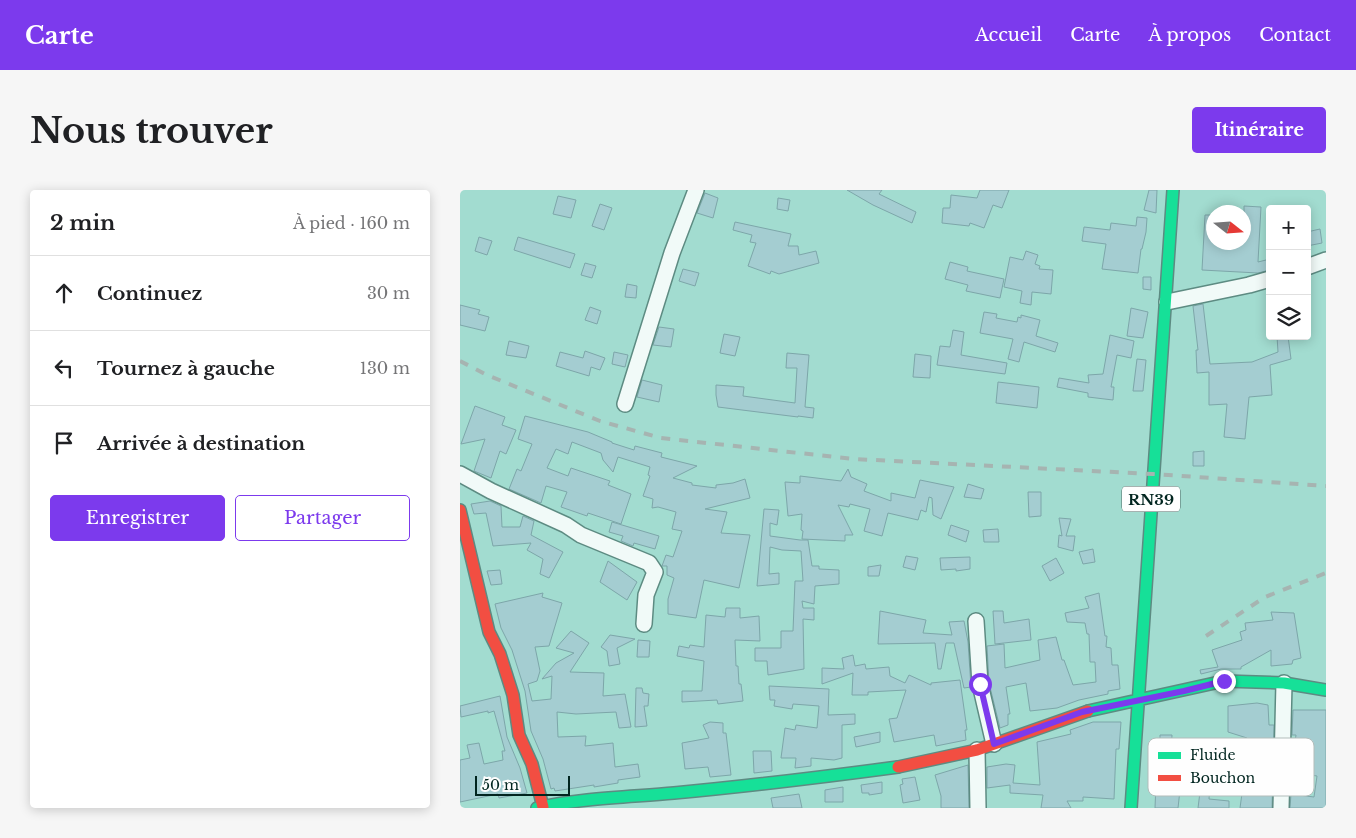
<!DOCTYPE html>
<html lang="fr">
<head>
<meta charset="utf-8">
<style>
  :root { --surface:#fff; --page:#f6f6f6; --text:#202124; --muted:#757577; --line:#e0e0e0; --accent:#7c3aed }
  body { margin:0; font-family:"Libre Baskerville",serif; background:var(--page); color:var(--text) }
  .controls { position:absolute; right:15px; top:15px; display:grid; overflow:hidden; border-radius:5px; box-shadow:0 2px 12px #0003 }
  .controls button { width:45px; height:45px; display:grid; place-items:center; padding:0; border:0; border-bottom:1px solid var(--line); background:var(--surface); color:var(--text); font:25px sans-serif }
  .compass { position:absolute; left:746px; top:15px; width:45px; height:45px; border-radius:50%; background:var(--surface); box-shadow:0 2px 12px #0003; rotate:107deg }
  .scale { position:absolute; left:15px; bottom:12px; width:95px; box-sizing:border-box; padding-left:5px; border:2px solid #01251f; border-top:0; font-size:14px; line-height:18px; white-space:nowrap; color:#01251f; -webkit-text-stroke:4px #fefefe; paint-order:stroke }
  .stop { position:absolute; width:15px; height:15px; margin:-11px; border:4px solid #7c3aed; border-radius:50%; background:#fff }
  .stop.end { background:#7c3aed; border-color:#fff; box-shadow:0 1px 5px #0008 }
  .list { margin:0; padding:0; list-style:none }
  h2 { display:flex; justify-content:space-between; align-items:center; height:65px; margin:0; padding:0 20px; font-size:21px }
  h2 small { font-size:16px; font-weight:400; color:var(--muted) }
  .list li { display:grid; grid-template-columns:32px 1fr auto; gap:15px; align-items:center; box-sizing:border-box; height:75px; padding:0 20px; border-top:1px solid var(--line) }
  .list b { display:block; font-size:19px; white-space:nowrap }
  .list em { font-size:16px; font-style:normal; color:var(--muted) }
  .actions { display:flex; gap:10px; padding:15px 20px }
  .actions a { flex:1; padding:11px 0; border:1px solid var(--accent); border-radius:5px; text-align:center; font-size:18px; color:var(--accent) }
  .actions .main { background:var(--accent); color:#fff }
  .icon { flex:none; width:28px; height:28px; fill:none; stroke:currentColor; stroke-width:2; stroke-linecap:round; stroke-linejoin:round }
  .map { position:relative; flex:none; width:866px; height:618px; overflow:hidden; border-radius:5px }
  header { display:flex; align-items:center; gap:30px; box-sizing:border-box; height:70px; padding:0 25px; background:var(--accent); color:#fff }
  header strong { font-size:24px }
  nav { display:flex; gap:28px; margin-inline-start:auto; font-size:18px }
  .intro { display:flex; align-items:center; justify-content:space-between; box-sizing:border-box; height:120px; padding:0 30px }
  h1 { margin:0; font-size:35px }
  .button { padding:12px 22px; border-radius:5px; background:var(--accent); color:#fff; font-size:18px; font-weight:700 }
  main { display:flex; gap:30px; padding:0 30px }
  aside { flex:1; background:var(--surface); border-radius:5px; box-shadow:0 2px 12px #0003 }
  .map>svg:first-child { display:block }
  .building { fill:#a4cdd1; stroke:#7da6a9 }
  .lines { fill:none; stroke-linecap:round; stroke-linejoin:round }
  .street-casing { stroke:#5d8b82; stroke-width:18 }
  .fast-casing { stroke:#5d8b82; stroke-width:14 }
  .jam-casing { stroke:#5d8b82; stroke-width:14 }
  .street { stroke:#f1faf8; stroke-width:15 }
  .fast { stroke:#16e098; stroke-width:11 }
  .jam { stroke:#f24e42; stroke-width:11 }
  .rail { stroke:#a6b4b1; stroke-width:4; stroke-dasharray:9 9; stroke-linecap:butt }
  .route { stroke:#7c3aed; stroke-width:6 }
  .labels { text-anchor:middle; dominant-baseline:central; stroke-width:4; stroke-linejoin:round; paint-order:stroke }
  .shield { fill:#fefefe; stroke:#4d6662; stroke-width:1 }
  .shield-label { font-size:15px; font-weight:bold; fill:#01251f }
  .key { fill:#fefefe; stroke:#b2bdbb; stroke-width:1 }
  .key-label { font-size:14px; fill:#01251f }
</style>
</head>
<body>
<header>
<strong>Carte</strong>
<nav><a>Accueil</a><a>Carte</a><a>À propos</a><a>Contact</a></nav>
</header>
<div class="intro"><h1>Nous trouver</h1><a class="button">Itinéraire</a></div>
<main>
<aside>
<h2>2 min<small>À pied · 160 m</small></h2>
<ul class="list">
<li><svg class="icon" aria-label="ahead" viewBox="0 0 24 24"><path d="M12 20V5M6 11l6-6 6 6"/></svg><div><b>Continuez</b></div><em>30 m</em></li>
<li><svg class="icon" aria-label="left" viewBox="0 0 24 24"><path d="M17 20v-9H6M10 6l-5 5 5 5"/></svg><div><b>Tournez à gauche</b></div><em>130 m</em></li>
<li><svg class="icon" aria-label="arrive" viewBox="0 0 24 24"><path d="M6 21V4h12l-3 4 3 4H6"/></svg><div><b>Arrivée à destination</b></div></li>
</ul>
<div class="actions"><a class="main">Enregistrer</a><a>Partager</a></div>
</aside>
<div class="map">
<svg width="866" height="618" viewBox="0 0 866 618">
  <rect width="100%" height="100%" fill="#a2dcd0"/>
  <!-- building -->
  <path class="building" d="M 387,0 L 422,0 L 419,4 L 456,22 L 452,33 L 413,15 Z
    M 520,0 L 549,0 L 542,18 L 533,15 L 524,38 L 510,33 L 509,36 L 482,33 L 483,18 L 490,18 L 491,5 L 517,8 Z
    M 689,0 L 697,0 L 696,23 L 684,20 Z
    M 245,3 L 258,8 L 253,28 L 237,23 Z
    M 98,6 L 116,10 L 111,28 L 93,24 Z
    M 318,8 L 330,10 L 328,21 L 317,19 Z
    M 140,14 L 152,18 L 144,40 L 132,36 Z
    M 784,16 L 801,17 L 798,72 L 810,69 L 810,80 L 798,83 L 742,80 L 745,25 L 754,25 L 754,52 L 784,52 Z
    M 677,27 L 687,28 L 686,42 L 682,59 L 681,59 L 678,83 L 642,79 L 646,54 L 622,51 L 624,37 L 650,40 L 651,33 L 676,36 Z
    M 275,32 L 331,44 L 328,56 L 338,56 L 339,65 L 356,61 L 359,73 L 319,84 L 311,81 L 310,84 L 288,76 L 296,53 L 290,52 L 292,45 L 273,40 Z
    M 860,39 L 862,53 L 847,56 L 847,42 Z
    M 19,47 L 32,51 L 27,65 L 15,61 Z
    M 58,47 L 115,64 L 110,78 L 54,60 Z
    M 566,61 L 578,65 L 575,74 L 580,76 L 579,79 L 593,80 L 591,104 L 572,102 L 571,115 L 560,113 L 562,101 L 544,97 L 550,67 L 563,70 Z
    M 490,72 L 508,77 L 507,81 L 544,89 L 540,108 L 506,101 L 508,95 L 485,89 Z
    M 125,73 L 136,76 L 132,88 L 121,85 Z
    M 223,79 L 239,83 L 235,96 L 219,91 Z
    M 683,87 L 691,87 L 691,100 L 683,99 Z
    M 167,94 L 177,96 L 176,108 L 165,107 Z
    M 743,114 L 750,174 L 792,172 L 818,162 L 817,146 L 828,146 L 831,169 L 810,175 L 812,205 L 789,207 L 785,249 L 764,247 L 767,214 L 749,215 L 749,182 L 737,183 L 736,160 L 738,160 L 733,116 Z
    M 0,115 L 20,120 L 18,124 L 29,127 L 25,141 L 0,135 Z
    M 130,117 L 141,121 L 137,134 L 125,130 Z
    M 671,118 L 688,122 L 683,148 L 667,146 Z
    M 524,122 L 537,124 L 536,128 L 557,132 L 558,127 L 561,128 L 561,125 L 580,130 L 576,146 L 598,153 L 595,162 L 564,152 L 559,172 L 548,169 L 553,149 L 520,143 Z
    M 199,137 L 214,139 L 211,157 L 193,155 Z
    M 493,140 L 504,142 L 501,165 L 547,173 L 545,184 L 477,175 L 480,156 L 490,157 Z
    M 264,144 L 280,147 L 275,166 L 260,163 Z
    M 650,145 L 674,151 L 671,168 L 657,165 L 651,197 L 654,197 L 653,210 L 628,207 L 628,203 L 597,197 L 599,188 L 629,193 L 628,185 L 643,184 Z
    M 49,151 L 69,156 L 66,168 L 46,165 Z
    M 125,161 L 145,168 L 140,180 L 131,177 L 129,186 L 96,176 L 100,162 L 123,168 Z
    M 154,162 L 168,165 L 165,177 L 152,174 Z
    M 327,163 L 349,165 L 345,217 L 354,218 L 353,228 L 338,226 L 338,227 L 258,217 L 256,205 L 256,195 L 284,197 L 283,206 L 335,213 L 337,178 L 326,178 Z
    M 455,164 L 471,166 L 470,188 L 453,187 Z
    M 677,169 L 686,170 L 683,201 L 673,201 Z
    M 182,190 L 202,195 L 199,212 L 177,207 Z
    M 538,192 L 579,197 L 577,218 L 536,213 Z
    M 15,216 L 45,227 L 42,235 L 56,240 L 46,264 L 40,261 L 31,288 L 14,281 L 25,249 L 1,254 Z
    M 65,226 L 128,242 L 152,252 L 152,253 L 174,260 L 175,256 L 202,263 L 201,267 L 237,276 L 213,288 L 232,293 L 232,295 L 256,298 L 256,295 L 273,293 L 285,289 L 290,308 L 245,319 L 267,322 L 261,343 L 290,345 L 279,398 L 244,390 L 236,428 L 208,424 L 208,409 L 214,388 L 207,385 L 207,376 L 202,376 L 206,365 L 213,367 L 222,341 L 212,339 L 216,322 L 198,317 L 192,318 L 193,309 L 183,306 L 190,286 L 188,285 L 190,277 L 158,267 L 153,282 L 143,270 L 141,263 L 112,252 L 108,264 L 96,259 L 87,278 L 108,286 L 111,278 L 150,291 L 148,295 L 171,304 L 161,334 L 128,323 L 127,326 L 101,317 L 107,302 L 86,296 L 81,313 L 49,299 L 57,279 L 61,281 L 72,254 L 58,249 Z
    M 744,261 L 744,276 L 733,276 L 733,262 Z
    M 388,279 L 391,287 L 407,294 L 404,301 L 431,311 L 431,303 L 455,308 L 460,290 L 494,297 L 481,329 L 473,325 L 472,308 L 469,307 L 466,322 L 461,320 L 458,330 L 428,323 L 422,346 L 404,341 L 410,319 L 390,314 L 389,317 L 378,315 L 393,345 L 385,345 L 385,351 L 342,349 L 343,341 L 341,340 L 342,324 L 328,326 L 325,292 L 340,293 L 340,286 L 381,291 Z
    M 508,294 L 524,299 L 521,309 L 504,307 Z
    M 568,302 L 581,302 L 581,326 L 569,327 Z
    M 30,311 L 41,316 L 42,337 L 60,337 L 63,326 L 74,331 L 71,345 L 103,362 L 89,388 L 80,384 L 83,369 L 67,360 L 71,353 L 33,356 L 26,323 L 14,324 L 11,314 Z
    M 304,319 L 319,320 L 317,335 L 310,333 L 310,346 L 340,350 L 348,350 L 352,376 L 359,376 L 359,379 L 379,380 L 379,394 L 355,396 L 354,414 L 342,411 L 343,418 L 354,418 L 354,430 L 343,429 L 344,479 L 308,485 L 307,471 L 295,471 L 295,458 L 321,458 L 321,441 L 333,441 L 335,391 L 343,391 L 341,361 L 322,360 L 310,357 L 309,384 L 319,383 L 319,394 L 297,396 Z
    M 599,328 L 611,329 L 606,346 L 615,346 L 613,361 L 598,357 L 599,345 L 602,346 Z
    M 152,332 L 199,346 L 195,359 L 174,353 L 173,356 L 161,351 L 163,346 L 149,342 Z
    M 491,335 L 509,341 L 506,352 L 488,345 Z
    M 538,339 L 539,352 L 524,352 L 523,340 Z
    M 633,359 L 635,372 L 623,374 L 619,362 Z
    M 446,366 L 458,368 L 455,380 L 443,377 Z
    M 510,367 L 510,379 L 496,381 L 496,379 L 481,380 L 480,368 Z
    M 596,368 L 604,383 L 590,391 L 582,376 Z
    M 148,371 L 177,392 L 167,410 L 140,392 Z
    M 421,375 L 419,386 L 408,386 L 408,377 Z
    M 40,380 L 42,394 L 31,395 L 27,381 Z
    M 83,403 L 82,407 L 102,413 L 89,456 L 75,457 L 80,481 L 77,491 L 68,494 L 72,511 L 91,509 L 92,486 L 82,489 L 96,473 L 114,463 L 96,458 L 111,441 L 129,453 L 110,482 L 144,483 L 143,506 L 165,504 L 171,537 L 159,538 L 156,522 L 116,524 L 97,522 L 98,547 L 126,546 L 125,556 L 153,553 L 155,577 L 178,574 L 180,587 L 158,590 L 158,593 L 134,597 L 134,595 L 95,601 L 94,598 L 91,599 L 83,569 L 71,541 L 65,501 L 52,460 L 41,438 L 35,414 Z
    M 639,403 L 645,446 L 647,446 L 646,457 L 651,458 L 652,475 L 658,475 L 660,499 L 648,501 L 648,504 L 619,510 L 597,518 L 570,521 L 566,493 L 546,497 L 550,524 L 548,524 L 548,535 L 540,538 L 529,493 L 527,456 L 544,454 L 545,478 L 580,470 L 578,450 L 596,447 L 602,470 L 604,470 L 613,495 L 636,492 L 635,472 L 630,472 L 629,444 L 627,444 L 625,433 L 607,432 L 605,423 L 629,418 L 625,407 Z
    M 266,418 L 280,418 L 280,428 L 299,426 L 300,451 L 275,450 L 276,476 L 278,476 L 279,494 L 281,494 L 283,511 L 258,514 L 257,510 L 222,512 L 222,501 L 242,501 L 244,471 L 217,466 L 219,456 L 229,458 L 230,455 L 244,457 L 246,425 L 265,427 Z
    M 420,421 L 466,430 L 463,443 L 492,445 L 489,432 L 504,431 L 508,452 L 511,497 L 504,498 L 494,453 L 486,453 L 481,479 L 478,479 L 475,453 L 418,454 Z
    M 533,421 L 543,421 L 544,433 L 569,429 L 571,450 L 535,454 Z
    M 811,422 L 834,423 L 841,468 L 833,470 L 832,474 L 811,476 L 811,460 L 781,477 L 781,479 L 761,479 L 741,484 L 740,480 L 758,477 L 752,460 L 782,450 L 780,442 L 786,440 L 785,433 L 813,430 Z
    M 150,445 L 175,449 L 157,458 L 160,474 L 149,476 L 147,461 L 141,457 Z
    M 178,450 L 190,451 L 189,467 L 177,467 Z
    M 393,465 L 395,476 L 405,474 L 406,479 L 429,477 L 430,486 L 445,493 L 449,485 L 471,495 L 471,493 L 500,490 L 507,540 L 505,540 L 506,550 L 476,556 L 474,545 L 434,552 L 429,529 L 437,528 L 446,500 L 408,502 L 408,505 L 392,505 L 393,483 L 362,494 L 362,478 L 384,479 L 382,468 Z
    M 309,496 L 369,499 L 368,525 L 395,524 L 395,534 L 382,535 L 382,568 L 374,570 L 351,568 L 351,576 L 335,578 L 336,568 L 321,568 L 325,538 L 335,540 L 336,535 L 357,538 L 359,516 L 333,514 L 332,519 L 314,516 L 315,510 L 310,510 Z
    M 176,498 L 182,498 L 183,503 L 189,504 L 188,516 L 184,516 L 187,536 L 175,537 Z
    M 40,506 L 47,547 L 60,578 L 67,603 L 39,608 L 38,604 L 0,612 L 0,570 L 10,568 L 7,555 L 19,553 L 24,574 L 43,570 L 42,561 L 45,561 L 34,521 L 28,523 L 28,521 L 1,527 L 0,516 Z
    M 797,513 L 808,515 L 809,535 L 814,535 L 812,618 L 780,618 L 783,596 L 797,598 L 798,558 L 786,557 L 787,548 L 768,542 L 768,516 Z
    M 833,520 L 866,520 L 866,618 L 830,618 L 831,604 L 854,607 L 857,586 L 831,582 L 836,545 L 832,545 Z
    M 250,532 L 263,533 L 263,543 L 266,543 L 271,585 L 250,587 L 248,577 L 225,579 L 222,553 L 249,548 L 243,535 Z
    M 633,532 L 661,532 L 659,559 L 656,559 L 654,609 L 623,607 L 623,611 L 607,611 L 611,618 L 581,618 L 583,605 L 550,603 L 550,595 L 527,598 L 527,577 L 546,574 L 555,575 L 553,593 L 580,595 L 577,552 L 611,544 L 610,540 Z
    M 420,542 L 420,552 L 396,557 L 394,547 Z
    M 700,545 L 712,545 L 711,563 L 717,563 L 716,581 L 751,582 L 749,609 L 769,611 L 769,618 L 738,618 L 740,602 L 720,600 L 718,618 L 695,618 L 696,593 L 692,593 L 694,575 L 697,575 L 697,559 L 700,559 Z
    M 293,561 L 311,561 L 312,581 L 294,583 Z
    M 508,575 L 509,618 L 481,618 L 481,606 L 475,585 Z
    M 455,587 L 460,610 L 443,613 L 440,595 L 443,594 L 442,589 Z
    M 422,592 L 422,603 L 409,605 L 409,603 L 402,603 L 401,595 Z
    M 383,597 L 383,612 L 365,612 L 365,600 Z
    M 339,604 L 342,618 L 313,618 L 311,608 Z"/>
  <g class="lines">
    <!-- street casing -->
    <g class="street-casing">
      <path id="street" d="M 847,77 L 866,70
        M 707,112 L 789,95 L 810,89
        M 165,214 L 212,63 L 236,0
        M 0,284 L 31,301 L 106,335 L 121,345 L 189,373 L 195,382 L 186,405 L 184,434
        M 516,431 L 520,494 L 534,554
        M 517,560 L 518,618
        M 821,618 L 824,493"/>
    </g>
    <!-- fast casing -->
    <g class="fast-casing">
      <path id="fast" d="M 628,521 L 764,491 L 824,493 L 866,500
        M 77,618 C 121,608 169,607 214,603 C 289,596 363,587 438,577
        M 671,618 L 713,0"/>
    </g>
    <!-- jam casing -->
    <g class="jam-casing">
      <path id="jam" d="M 0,320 L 29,442 L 40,464 L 53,505 L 59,545 L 72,574 L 83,617
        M 438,577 L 517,560 L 628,521"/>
    </g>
    <!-- street -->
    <use href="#street" class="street"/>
    <!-- fast -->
    <use href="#fast" class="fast"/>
    <!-- jam -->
    <use href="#jam" class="jam"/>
    <!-- rail -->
    <path class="rail" d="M 0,171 L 27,185 L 140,231 L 201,248 L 394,269 L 693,284 L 866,296
      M 746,446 L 805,407 L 866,383"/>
  </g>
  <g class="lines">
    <!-- route -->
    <path class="route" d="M 520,494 L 534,554 L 622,522 L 724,501 L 764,491"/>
  </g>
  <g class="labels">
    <!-- shield labels -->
    <rect class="shield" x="662" y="296.5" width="58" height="25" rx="4"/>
    <g class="shield-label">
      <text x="691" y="309">RN39</text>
    </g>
  </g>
  <!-- legend -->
  <rect x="688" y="548" width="166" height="58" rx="8" class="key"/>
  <rect x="698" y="562" width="23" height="7" fill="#16e098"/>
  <rect x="698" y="585" width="23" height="6" fill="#f24e42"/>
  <g class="key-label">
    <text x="730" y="570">Fluide</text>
    <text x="730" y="593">Bouchon</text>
  </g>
</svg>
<div class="controls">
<button>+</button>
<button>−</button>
<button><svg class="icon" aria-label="layers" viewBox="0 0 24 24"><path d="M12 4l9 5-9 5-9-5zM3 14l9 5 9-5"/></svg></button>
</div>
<svg class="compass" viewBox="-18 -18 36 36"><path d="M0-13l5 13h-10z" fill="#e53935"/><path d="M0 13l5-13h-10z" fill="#757577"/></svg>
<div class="scale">50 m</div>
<div class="stop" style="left:520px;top:494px"></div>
<div class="stop end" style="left:764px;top:491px"></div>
</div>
</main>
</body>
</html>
